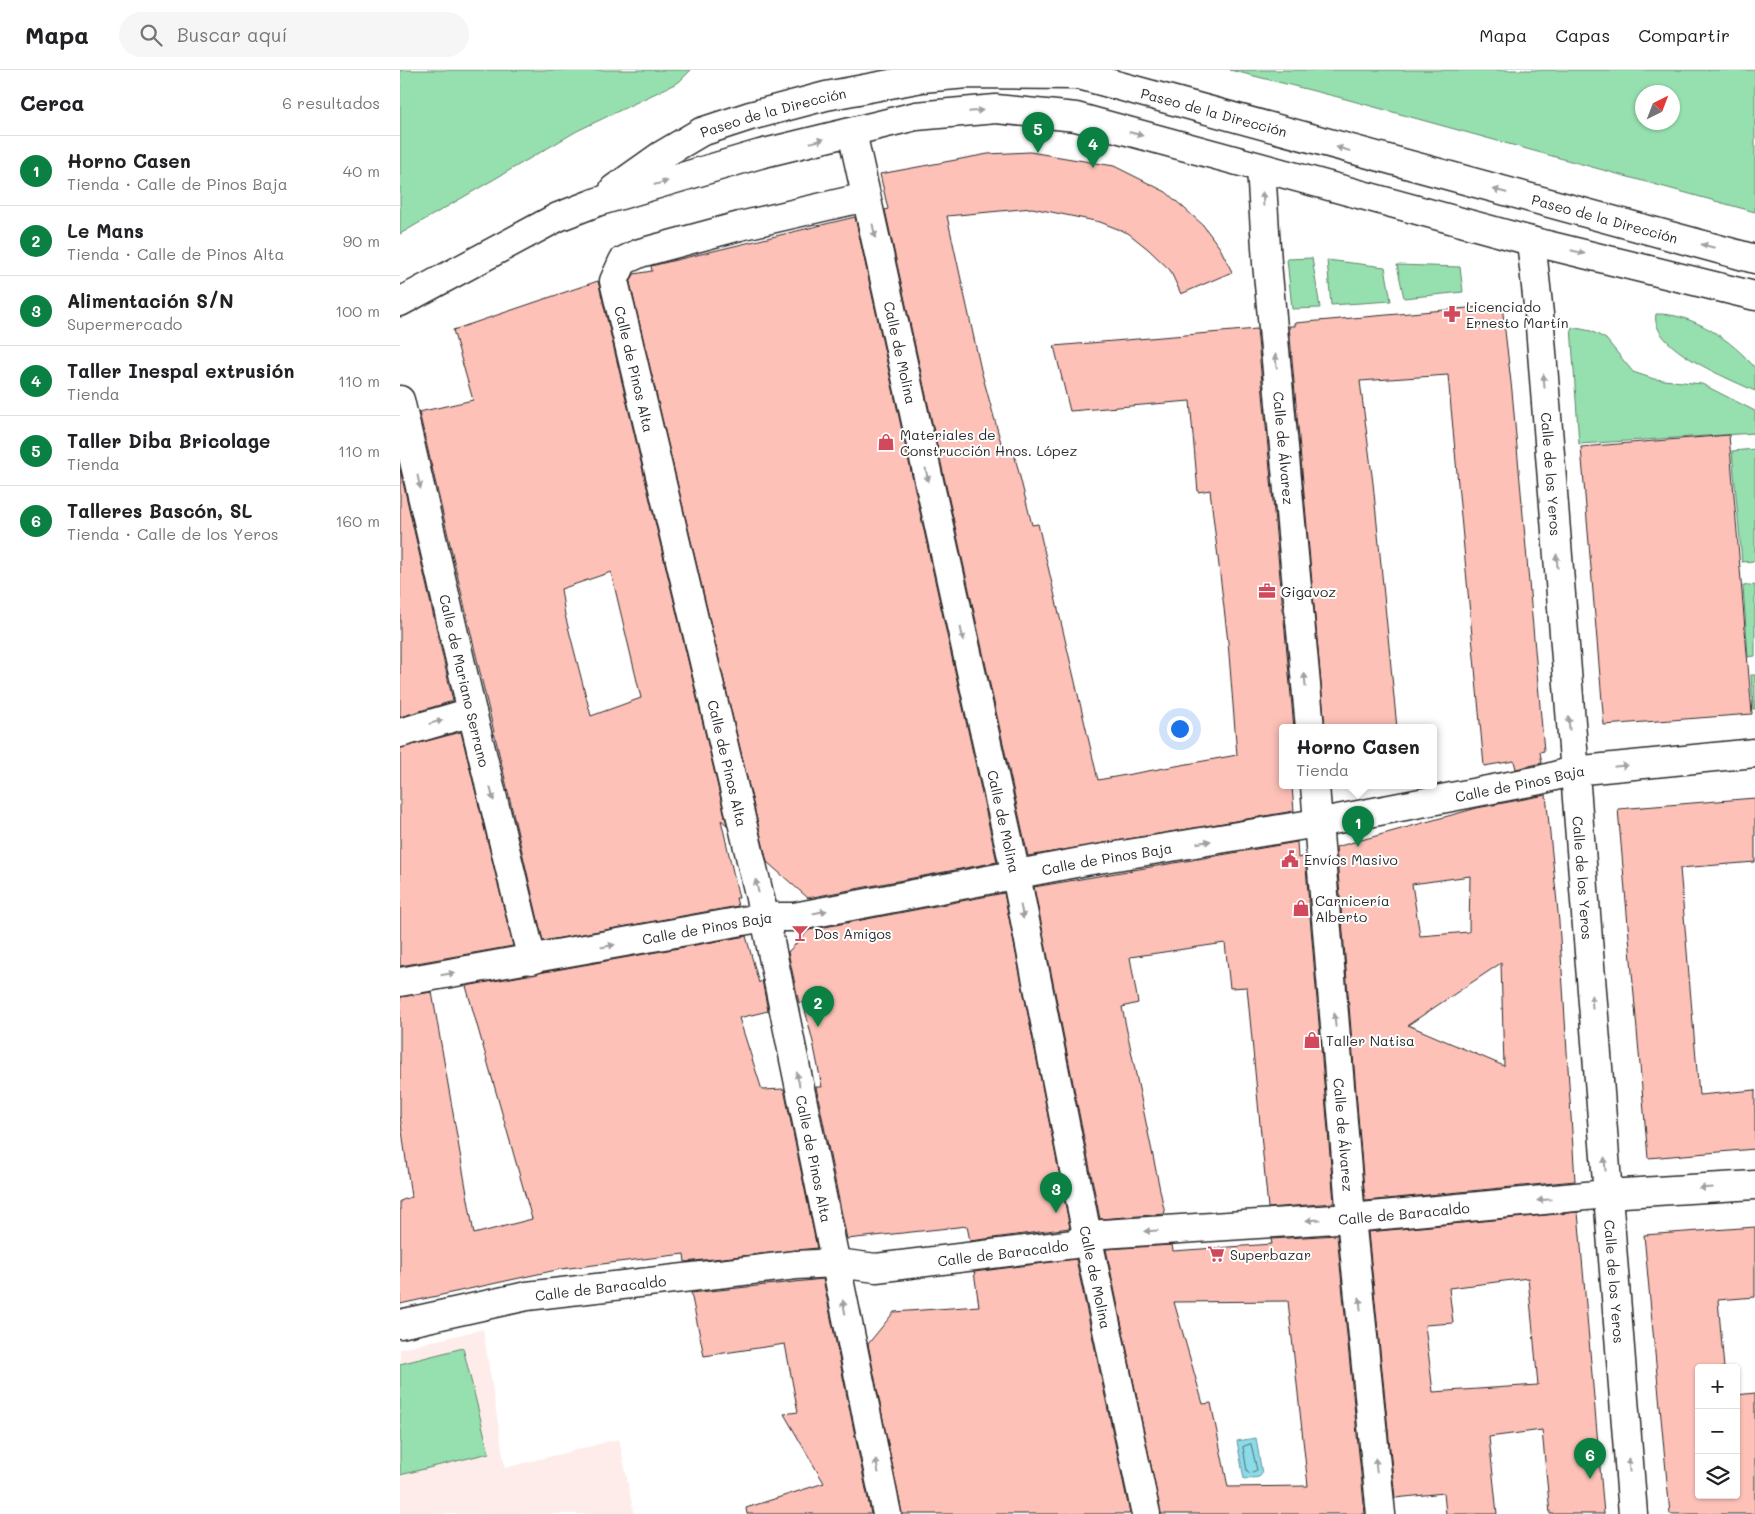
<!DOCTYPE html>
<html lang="es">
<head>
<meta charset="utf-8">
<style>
  :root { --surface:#fff; --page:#f6f6f6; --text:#202124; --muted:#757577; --line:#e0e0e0; --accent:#0b8043 }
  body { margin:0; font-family:Mali,sans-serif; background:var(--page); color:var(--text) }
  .controls { position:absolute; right:15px; bottom:15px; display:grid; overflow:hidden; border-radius:5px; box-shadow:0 1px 4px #0004 }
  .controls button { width:45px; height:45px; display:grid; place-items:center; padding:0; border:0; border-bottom:1px solid var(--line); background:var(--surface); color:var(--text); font:25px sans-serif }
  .compass { position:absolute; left:1235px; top:15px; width:45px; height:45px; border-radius:50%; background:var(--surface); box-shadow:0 1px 4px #0004; rotate:42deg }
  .you { position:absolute; left:779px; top:658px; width:18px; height:18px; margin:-12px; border:4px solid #fff; border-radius:50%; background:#1a73e8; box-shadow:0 0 0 8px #1a73e833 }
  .badge { display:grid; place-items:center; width:32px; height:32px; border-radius:50%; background:var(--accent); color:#fff; font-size:16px; font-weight:700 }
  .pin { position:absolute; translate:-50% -41px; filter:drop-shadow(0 1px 2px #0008) }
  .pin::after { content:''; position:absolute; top:26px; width:18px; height:15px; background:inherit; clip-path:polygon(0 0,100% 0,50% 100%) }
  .popup { position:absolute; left:879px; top:654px; width:158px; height:65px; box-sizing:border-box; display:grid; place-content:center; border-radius:5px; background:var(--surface); filter:drop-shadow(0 1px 4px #0005); font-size:16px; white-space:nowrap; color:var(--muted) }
  .popup b { font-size:19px; color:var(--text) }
  .popup::after { content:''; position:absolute; left:50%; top:100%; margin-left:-10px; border:10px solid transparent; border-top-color:var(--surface) }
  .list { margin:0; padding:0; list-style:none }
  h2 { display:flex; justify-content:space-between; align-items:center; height:65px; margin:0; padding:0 20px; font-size:21px }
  h2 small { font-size:16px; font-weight:400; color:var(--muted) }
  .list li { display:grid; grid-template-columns:32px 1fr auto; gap:15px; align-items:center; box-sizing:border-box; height:70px; padding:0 20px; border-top:1px solid var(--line) }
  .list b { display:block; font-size:19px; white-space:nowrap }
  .list p { margin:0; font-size:16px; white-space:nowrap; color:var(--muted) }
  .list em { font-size:16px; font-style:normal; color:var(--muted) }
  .icon { flex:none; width:28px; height:28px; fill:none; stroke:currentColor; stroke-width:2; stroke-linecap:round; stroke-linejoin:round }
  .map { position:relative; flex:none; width:1355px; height:1444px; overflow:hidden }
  header { display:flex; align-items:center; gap:30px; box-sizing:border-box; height:70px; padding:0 25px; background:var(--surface); border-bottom:1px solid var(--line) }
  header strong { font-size:24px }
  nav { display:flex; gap:28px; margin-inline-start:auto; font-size:18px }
  .search { width:350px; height:45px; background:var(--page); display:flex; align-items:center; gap:12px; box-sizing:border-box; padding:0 18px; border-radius:28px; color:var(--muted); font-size:19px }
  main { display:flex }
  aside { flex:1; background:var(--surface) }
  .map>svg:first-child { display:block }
  .built { fill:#feecea }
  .green { fill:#96dfae; stroke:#60856c; fill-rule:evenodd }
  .water { fill:#8bdbe8; stroke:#65959c }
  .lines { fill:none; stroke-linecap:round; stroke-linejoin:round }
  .shore { stroke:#517177; stroke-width:1 }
  .building { fill:#fdc1b8; stroke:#2b2b2b; fill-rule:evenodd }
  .street-casing { stroke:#2b2b2b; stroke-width:31 }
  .secondary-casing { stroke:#2b2b2b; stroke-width:31 }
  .street { stroke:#fff; stroke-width:28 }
  .secondary { stroke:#fff; stroke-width:28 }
  .oneway { fill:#a0a0a0 }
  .labels { text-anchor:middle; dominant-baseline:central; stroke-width:4; stroke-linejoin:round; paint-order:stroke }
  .street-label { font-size:14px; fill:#2b2b2b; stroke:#fff }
  .poi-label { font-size:14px; fill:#2b2b2b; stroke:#fff; text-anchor:start }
</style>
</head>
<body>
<header>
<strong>Mapa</strong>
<div class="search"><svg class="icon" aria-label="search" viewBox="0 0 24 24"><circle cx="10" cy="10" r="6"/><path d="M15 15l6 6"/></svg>Buscar aquí</div>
<nav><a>Mapa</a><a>Capas</a><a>Compartir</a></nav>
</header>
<main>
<aside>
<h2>Cerca<small>6 resultados</small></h2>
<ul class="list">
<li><span class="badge">1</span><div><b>Horno Casen</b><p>Tienda · Calle de Pinos Baja</p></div><em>40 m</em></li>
<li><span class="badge">2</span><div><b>Le Mans</b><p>Tienda · Calle de Pinos Alta</p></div><em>90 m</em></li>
<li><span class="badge">3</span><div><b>Alimentación S/N</b><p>Supermercado</p></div><em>100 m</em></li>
<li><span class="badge">4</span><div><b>Taller Inespal extrusión</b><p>Tienda</p></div><em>110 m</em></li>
<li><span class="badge">5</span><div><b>Taller Diba Bricolage</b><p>Tienda</p></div><em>110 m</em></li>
<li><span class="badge">6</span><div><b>Talleres Bascón, SL</b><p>Tienda · Calle de los Yeros</p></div><em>160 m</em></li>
</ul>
</aside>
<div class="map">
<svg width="1355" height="1444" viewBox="0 0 1355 1444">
  <rect width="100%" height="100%" fill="#fff"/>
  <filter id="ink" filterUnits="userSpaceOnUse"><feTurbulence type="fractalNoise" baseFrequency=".02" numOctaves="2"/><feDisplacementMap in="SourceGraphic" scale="10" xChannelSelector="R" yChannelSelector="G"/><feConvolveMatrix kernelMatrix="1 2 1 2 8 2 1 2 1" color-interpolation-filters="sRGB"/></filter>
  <g filter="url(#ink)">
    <!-- built -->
    <path class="built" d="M 83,1259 L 105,1398 L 219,1369 L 234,1444 L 0,1444 L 0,1279 Z"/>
    <!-- green -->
    <path class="green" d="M 0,0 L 291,0 L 279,12 L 177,61 L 0,164 Z
      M 830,0 L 1355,0 L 1355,142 L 942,28 ZM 1242,22 L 1272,22 L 1272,52 L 1242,52 Z
      M 912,188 L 920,238 L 892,239 L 887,189 Z
      M 927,190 L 985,197 L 991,231 L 931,235 Z
      M 997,195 L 1060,197 L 1063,222 L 1004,228 Z
      M 1256,244 C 1293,243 1333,271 1355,298 L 1355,321 C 1330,309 1249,278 1256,244 Z
      M 1171,257 L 1191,261 L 1206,269 L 1233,302 L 1254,309 L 1302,314 L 1355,341 L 1355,363 L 1179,374 Z
      M 1355,379 L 1355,491 L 1342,492 L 1332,381 Z
      M 1355,515 L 1355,586 L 1348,587 L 1343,516 Z
      M 1351,605 L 1355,605 L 1355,639 L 1353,639 Z
      M 63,1278 L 89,1383 L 0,1405 L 0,1294 Z"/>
    <!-- water -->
    <path class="water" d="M 856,1368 L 862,1404 L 859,1407 L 844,1409 L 837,1371 Z"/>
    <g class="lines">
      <!-- shore -->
      <path class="shore" d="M 851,1374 L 857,1400 L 850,1403 L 847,1401 L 843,1377 Z"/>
    </g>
    <!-- building -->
    <path class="building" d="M 630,82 L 714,96 L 766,122 L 803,155 L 820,178 L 832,202 L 781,224 L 770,200 L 748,179 L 728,163 L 700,152 L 632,138 L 547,146 L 581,300 L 603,380 L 613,379 L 632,455 L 638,454 L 698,710 L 837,685 L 828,572 L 810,420 L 798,422 L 790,331 L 670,341 L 654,276 L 857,259 L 894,658 L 883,658 L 883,716 L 892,716 L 894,741 L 628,786 L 485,140 L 488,139 L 480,104 L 588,84 Z
      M 455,147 L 597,792 L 408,828 L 367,792 L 230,213 L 234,204 L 252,201 L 251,196 Z
      M 198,211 L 327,755 L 321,750 L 339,828 L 336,828 L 338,836 L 143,871 L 19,342 L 73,330 L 53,260 ZM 211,502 L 241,628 L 191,646 L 165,545 L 161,519 Z
      M 1102,235 L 1112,321 L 1144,681 L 1140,682 L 1142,693 L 1116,699 L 1114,691 L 1084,696 L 1048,305 L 960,311 L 973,413 L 997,658 L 925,658 L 889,256 L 895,256 L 895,253 Z
      M 1329,365 L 1352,644 L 1204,655 L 1181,377 Z
      M 0,399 L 53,631 L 0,647 Z
      M 61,662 L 113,876 L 0,896 L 0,678 Z
      M 1146,725 L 1159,852 L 1175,1111 L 965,1131 L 936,777 L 1077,738 ZM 1070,806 L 1069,862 L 1020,866 L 1012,814 ZM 1101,893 L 1104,996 L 1008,955 Z
      M 1355,728 L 1355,792 L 1280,798 L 1299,1025 L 1355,1020 L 1355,1079 L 1248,1088 L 1218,739 Z
      M 897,772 L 898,788 L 905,786 L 934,1133 L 868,1138 L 847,917 L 830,918 L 825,873 L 730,887 L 738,933 L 722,937 L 765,1144 L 700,1149 L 634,817 Z
      M 604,823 L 670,1158 L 570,1171 L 567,1156 L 447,1169 L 416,1017 L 422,1017 L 413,972 L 403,932 L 399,933 L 388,882 L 409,860 Z
      M 346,866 L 359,913 L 362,910 L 368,941 L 339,948 L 362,1020 L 384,1019 L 417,1178 L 285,1192 L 284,1184 L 161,1199 L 0,1234 L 0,1131 L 11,1127 L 0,1046 L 0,927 L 32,922 L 74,1164 L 132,1149 L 66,916 Z
      M 1178,1142 L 1204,1444 L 1150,1444 L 1142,1360 L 1089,1367 L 1097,1444 L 1046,1444 L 1044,1423 L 995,1428 L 968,1162 ZM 1128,1208 L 1138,1315 L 1033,1322 L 1025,1255 L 1053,1253 L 1049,1218 Z
      M 1355,1157 L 1355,1227 L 1318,1230 L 1324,1298 L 1299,1298 L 1299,1425 L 1336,1425 L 1336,1325 L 1355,1323 L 1355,1444 L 1270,1444 L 1244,1165 Z
      M 937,1165 L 965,1444 L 761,1444 L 706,1179 L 772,1175 L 773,1181 L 872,1174 L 871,1169 ZM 888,1231 L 908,1416 L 828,1417 L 811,1333 L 803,1334 L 774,1232 Z
      M 676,1189 L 730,1444 L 502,1444 L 468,1274 L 494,1242 L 579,1236 L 574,1202 Z
      M 423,1209 L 471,1444 L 347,1444 L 346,1438 L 424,1413 L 384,1344 L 398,1342 L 385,1274 L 304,1286 L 291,1223 Z"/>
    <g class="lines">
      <!-- street casing -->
      <g class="street-casing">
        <g id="street">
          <path id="s1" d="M 452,62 L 616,805 L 687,1165 L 746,1444"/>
          <path id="s2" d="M 861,98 L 867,193 L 910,658"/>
          <path id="s3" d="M 466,127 L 340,156 L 240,183 L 223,191 L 214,211 L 368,862 L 487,1444"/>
          <path id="s4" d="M 1131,171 L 1139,244 L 1233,1444"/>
          <path id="s5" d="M 0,330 L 72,642 L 132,890"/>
          <path d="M 0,663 L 72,642"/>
          <path id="s6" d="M 915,716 L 951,1148 L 981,1444"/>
          <path id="s7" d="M 0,912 L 365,847 L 394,847 L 686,791 L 917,753 L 1140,710 L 1173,701 L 1355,683"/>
          <path id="s8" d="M 0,1254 L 127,1226 L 396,1195 L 437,1193 L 476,1198 L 674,1174 L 687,1165 L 951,1148 L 1207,1124 L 1355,1115"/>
        </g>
      </g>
      <!-- secondary casing -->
      <g class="secondary-casing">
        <g id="secondary">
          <path id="s9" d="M 214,119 L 262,85 L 301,62 L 350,46 L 426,26 L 522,8 L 567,4 L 679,5 L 1355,189"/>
          <path d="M 0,232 L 158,147 L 197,132 L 360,84 L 516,46 L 596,39 L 676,47 L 1131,171 L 1355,226"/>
        </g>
      </g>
      <!-- street -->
      <use href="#street" class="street"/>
      <!-- secondary -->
      <use href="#secondary" class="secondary"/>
    </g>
    <!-- one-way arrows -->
    <defs><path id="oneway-solid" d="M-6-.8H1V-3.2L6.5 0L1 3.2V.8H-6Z" transform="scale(1.25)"/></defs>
    <g class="oneway">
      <use href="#oneway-solid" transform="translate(576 41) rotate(-5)"/>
      <use href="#oneway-solid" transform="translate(736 64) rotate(15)"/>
      <use href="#oneway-solid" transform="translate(417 71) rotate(-14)"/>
      <use href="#oneway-solid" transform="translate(943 79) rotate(-164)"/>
      <use href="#oneway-solid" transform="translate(261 113) rotate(-16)"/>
      <use href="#oneway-solid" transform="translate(1100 121) rotate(-165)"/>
      <use href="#oneway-solid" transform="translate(863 129) rotate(-94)"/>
      <use href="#oneway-solid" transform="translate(474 161) rotate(78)"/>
      <use href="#oneway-solid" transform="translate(1308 176) rotate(-165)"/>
      <use href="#oneway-solid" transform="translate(1178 182) rotate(14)"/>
      <use href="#oneway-solid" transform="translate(876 291) rotate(-95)"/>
      <use href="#oneway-solid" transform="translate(1144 311) rotate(-94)"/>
      <use href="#oneway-solid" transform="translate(527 405) rotate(78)"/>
      <use href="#oneway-solid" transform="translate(19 412) rotate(77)"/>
      <use href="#oneway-solid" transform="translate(1157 491) rotate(-94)"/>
      <use href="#oneway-solid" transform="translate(562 564) rotate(78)"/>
      <use href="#oneway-solid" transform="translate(905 610) rotate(-95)"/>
      <use href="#oneway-solid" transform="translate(36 652) rotate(-16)"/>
      <use href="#oneway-solid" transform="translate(1169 653) rotate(-94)"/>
      <use href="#oneway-solid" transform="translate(1221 696) rotate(-6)"/>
      <use href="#oneway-solid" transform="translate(92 724) rotate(76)"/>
      <use href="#oneway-solid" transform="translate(804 772) rotate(-9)"/>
      <use href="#oneway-solid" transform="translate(357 816) rotate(-103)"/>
      <use href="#oneway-solid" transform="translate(420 842) rotate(-11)"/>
      <use href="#oneway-solid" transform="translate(622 842) rotate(79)"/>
      <use href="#oneway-solid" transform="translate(208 876) rotate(-11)"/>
      <use href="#oneway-solid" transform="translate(48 904) rotate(-10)"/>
      <use href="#oneway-solid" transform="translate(1192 932) rotate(-95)"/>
      <use href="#oneway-solid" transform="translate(935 950) rotate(-95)"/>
      <use href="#oneway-solid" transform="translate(398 1009) rotate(-102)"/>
      <use href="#oneway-solid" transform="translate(1205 1094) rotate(-94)"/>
      <use href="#oneway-solid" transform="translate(1306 1118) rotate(176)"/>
      <use href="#oneway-solid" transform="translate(1144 1130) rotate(175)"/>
      <use href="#oneway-solid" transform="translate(913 1150) rotate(176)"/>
      <use href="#oneway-solid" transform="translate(751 1161) rotate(176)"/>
      <use href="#oneway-solid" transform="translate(960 1234) rotate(-96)"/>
      <use href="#oneway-solid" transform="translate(444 1237) rotate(-100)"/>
      <use href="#oneway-solid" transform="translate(976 1395) rotate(-96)"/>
      <use href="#oneway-solid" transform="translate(1229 1395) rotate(-95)"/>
      <use href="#oneway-solid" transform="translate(477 1396) rotate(-102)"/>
    </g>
  </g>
  <!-- icons -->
  <defs>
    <g id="pharmacy-bare" transform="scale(1.35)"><path d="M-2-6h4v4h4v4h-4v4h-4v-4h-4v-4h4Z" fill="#d1495b" stroke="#fff" stroke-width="2.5" paint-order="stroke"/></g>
    <g id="shop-bare" transform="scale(1.35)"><path d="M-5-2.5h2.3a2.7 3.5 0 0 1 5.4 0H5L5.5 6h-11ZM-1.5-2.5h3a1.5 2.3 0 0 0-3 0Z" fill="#d1495b" stroke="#fff" stroke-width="2.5" paint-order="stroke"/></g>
    <g id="office-bare" transform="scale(1.35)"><path d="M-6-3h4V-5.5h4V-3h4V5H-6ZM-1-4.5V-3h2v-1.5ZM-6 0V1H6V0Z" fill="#d1495b" stroke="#fff" stroke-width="2.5" paint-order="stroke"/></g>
    <g id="civic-bare" transform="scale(1.35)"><path d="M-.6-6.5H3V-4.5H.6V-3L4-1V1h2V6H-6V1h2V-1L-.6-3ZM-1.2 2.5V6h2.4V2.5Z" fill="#d1495b" stroke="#fff" stroke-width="2.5" paint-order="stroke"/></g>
    <g id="bar-bare" transform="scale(1.35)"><path d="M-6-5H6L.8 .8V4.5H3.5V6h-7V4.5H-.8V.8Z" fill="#d1495b" stroke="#fff" stroke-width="2.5" paint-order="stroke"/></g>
    <g id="supermarket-bare" transform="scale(1.35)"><path d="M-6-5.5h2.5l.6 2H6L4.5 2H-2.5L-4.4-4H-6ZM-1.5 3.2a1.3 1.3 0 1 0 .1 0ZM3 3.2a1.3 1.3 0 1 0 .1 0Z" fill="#d1495b" stroke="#fff" stroke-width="2.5" paint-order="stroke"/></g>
  </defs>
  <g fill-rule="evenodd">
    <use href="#pharmacy-bare" x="1052" y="244"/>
    <use href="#shop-bare" x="486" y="372"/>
    <use href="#office-bare" x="867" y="521"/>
    <use href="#civic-bare" x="890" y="789"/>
    <use href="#shop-bare" x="901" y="838"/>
    <use href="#bar-bare" x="400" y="863"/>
    <use href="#shop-bare" x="912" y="970"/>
    <use href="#supermarket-bare" x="816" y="1184"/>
  </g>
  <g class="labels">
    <!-- street labels -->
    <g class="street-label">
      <text stroke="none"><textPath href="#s9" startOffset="629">Paseo de la Dirección</textPath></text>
      <text stroke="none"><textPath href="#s9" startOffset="179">Paseo de la Dirección</textPath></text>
      <text stroke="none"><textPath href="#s9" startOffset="1034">Paseo de la Dirección</textPath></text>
      <text stroke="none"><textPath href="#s1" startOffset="226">Calle de Molina</textPath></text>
      <text stroke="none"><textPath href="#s3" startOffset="364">Calle de Pinos Alta</textPath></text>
      <text stroke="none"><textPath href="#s2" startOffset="281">Calle de Álvarez</textPath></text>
      <text stroke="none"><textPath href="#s4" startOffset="234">Calle de los Yeros</textPath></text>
      <text stroke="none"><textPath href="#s5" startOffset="288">Calle de Mariano Serrano</textPath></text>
      <text stroke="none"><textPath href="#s3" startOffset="769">Calle de Pinos Alta</textPath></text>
      <text stroke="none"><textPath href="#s7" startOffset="1138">Calle de Pinos Baja</textPath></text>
      <text stroke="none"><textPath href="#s1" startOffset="706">Calle de Molina</textPath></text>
      <text stroke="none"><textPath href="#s7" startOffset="718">Calle de Pinos Baja</textPath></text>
      <text stroke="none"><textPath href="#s4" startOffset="639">Calle de los Yeros</textPath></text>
      <text stroke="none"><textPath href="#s7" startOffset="312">Calle de Pinos Baja</textPath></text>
      <text stroke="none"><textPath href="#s6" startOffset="350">Calle de Álvarez</textPath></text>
      <text stroke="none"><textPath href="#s3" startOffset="1174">Calle de Pinos Alta</textPath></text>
      <text stroke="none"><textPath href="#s8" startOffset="1014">Calle de Baracaldo</textPath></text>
      <text stroke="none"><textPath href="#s8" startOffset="609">Calle de Baracaldo</textPath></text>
      <text stroke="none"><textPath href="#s1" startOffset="1171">Calle de Molina</textPath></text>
      <text stroke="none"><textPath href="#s4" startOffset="1044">Calle de los Yeros</textPath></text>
      <text stroke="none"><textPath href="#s8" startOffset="204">Calle de Baracaldo</textPath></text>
    </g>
    <!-- poi labels -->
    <g class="poi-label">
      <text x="1066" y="236">Licenciado<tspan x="1066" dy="16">Ernesto Martín</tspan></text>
      <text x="500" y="364">Materiales de<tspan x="500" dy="16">Construcción Hnos. López</tspan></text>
      <text x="881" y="521">Gigavoz</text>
      <text x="904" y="789">Envíos Masivo</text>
      <text x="915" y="830">Carnicería<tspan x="915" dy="16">Alberto</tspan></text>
      <text x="414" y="863">Dos Amigos</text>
      <text x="926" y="970">Taller Natisa</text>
      <text x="830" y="1184">Superbazar</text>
    </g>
  </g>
</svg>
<div class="controls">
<button>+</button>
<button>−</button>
<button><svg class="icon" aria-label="layers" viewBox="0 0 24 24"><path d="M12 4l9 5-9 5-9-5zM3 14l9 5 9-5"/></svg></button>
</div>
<svg class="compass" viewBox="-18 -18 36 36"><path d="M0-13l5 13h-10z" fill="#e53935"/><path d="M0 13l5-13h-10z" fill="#757577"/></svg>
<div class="you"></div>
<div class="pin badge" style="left:958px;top:777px">1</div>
<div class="popup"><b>Horno Casen</b>Tienda</div>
<div class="pin badge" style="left:418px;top:957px">2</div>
<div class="pin badge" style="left:656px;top:1143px">3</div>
<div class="pin badge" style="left:693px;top:98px">4</div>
<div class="pin badge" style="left:638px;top:83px">5</div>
<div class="pin badge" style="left:1190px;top:1409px">6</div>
</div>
</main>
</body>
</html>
